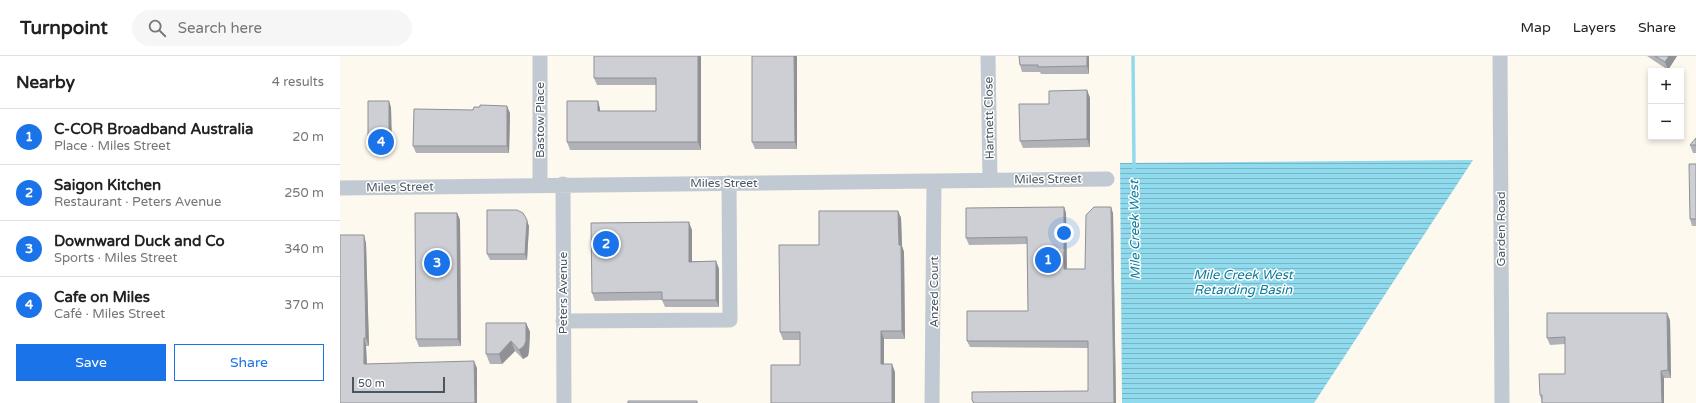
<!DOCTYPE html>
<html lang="en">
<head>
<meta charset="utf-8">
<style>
  :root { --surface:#fff; --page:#f6f6f6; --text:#222; --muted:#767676; --line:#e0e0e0; --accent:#1a73e8 }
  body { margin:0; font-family:"Varela Round",sans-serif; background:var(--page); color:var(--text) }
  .controls { position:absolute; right:12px; top:12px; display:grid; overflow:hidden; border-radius:0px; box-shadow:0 2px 6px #0003 }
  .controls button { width:36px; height:36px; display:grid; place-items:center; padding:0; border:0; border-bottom:1px solid var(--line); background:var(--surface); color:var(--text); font:20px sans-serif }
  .scale { position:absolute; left:12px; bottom:10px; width:93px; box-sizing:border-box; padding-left:4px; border:2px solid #4a5661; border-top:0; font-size:11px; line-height:14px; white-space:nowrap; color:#4a5661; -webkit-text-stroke:3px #fff; paint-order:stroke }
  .you { position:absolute; left:724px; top:177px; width:14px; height:14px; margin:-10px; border:3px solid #fff; border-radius:50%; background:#1a73e8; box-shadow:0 0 0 6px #1a73e833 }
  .badge { display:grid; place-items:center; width:26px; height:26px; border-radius:50%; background:var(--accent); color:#fff; font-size:13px; font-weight:700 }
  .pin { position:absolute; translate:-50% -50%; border:2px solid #fff; box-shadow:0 1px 4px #0006 }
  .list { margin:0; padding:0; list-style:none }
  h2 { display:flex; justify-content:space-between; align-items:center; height:52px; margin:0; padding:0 16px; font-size:17px }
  h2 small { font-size:13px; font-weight:400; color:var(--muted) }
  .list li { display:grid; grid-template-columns:26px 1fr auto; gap:12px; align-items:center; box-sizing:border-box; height:56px; padding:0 16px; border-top:1px solid var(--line) }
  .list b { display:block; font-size:15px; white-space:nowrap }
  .list p { margin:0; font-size:13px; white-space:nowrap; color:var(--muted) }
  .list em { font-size:13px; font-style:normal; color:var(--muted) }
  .actions { display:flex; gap:8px; padding:12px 16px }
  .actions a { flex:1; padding:9px 0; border:1px solid var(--accent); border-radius:0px; text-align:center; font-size:14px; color:var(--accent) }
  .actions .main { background:var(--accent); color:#fff }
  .icon { flex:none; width:22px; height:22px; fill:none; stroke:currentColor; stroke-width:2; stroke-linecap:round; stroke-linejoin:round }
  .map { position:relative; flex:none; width:1356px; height:347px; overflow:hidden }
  header { display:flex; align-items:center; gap:24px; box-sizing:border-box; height:56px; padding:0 20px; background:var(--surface); border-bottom:1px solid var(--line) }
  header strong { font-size:19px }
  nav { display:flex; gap:22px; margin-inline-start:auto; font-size:14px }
  .search { width:280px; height:36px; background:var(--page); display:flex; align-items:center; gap:10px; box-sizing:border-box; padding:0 14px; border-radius:22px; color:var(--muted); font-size:15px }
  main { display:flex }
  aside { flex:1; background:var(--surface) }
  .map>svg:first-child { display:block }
  .commercial { fill:#fdf9ef; fill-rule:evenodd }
  .water { fill:url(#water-rules) }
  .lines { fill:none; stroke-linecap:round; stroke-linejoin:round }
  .stream { stroke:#90daee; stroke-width:3.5 }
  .minor { stroke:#c1cad2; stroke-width:15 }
  .wall { fill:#b0b2b7 }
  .shaded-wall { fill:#909195 }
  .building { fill:#cdcfd5; stroke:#909195 }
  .labels { text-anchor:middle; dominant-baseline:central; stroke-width:3; stroke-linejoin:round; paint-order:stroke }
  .street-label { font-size:12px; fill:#4a5661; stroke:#fff }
  .water-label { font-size:13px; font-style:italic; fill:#0c7c9b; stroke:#fff }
</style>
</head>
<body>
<header>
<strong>Turnpoint</strong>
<div class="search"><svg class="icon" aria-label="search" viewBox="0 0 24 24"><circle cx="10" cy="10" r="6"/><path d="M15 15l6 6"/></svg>Search here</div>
<nav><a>Map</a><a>Layers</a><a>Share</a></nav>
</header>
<main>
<aside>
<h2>Nearby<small>4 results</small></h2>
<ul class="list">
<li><span class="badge">1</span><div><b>C-COR Broadband Australia</b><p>Place · Miles Street</p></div><em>20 m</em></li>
<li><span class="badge">2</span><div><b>Saigon Kitchen</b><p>Restaurant · Peters Avenue</p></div><em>250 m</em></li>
<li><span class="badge">3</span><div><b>Downward Duck and Co</b><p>Sports · Miles Street</p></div><em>340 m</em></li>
<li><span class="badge">4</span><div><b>Cafe on Miles</b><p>Café · Miles Street</p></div><em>370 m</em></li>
</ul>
<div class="actions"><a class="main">Save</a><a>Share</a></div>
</aside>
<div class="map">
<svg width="1356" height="347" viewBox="0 0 1356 347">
  <defs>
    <pattern id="water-rules" width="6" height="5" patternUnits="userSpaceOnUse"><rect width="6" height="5" fill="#90daee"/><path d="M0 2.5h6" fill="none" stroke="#78b4c4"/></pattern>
  </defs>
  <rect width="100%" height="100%" fill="#f5f3f3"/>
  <!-- commercial -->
  <path class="commercial" d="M 0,0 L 1356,0 L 1356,347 L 974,347 L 1132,104 L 780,108 L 782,347 L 0,347 ZM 1311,15 L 1341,15 L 1341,81 L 1311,81 Z"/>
  <!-- water -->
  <path class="water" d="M 1133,104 L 974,347 L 782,347 L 780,107 Z"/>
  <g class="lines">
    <!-- stream -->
    <path class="stream" d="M 793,0 L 794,112"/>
    <!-- minor -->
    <path class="minor" d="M 648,0 L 650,124
      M 1160,0 L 1162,347
      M 223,128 L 224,347
      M 200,129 L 200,0
      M 0,132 L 767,123
      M 223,265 L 390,264 L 389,127
      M 592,347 L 594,125"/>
  </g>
  <!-- wall -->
  <path class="wall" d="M 254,0 L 361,0 L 361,94 L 230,94 L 227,86 L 258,45 L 260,53 L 260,55 L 316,55 L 316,29 L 257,29 L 254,22 Z
    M 457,0 L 457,93 L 415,93 L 412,86 Z
    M 679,0 L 749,0 L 749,18 L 701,18 L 700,16 L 682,16 L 680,9 Z
    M 1307,0 L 1337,0 L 1328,14 Z
    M 747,34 L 750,42 L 750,91 L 683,92 L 680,85 L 709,48 Z
    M 51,51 L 52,96 L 31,96 L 28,90 Z
    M 170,57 L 169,97 L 76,97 L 73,90 Z
    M 1356,82 L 1356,97 L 1353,97 L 1350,89 Z
    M 1356,108 L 1356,170 L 1352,170 L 1350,163 Z
    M 724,151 L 726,157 L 727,213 L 745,213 L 773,157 L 776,347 L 633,347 L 632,344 L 748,335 L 748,292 L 630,291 L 627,285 L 688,255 L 687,188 L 629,189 L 626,182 Z
    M 558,155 L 561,162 L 562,190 L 564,196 L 565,283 L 544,283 L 544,308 L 555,316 L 460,309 L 460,284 L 443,284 L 440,276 Z
    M 117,157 L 120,164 L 121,290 L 79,291 L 76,283 Z
    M 189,170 L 187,204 L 150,204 L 147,198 Z
    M 352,174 L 352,205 L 376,205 L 379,213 L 379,251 L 325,251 L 322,244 L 255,245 L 252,237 Z
    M 26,187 L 29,290 L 26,290 L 27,308 L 137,312 L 0,347 Z
    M 1330,264 L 1331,322 L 1324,322 L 1324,347 L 1202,347 L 1200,339 L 1225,318 L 1225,288 L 1210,289 L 1207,282 Z
    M 186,267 L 190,276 L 189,295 L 188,300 L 183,303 L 175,295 L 162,308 L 150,308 L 146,298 Z"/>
  <!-- shaded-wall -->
  <path class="shaded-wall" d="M 358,0 L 361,0 L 361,94 L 358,86 Z
    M 454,0 L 457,0 L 457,93 L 455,86 Z
    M 747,0 L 749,0 L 749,18 L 747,10 Z
    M 1329,0 L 1337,0 L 1328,14 L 1325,6 Z
    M 747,34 L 750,42 L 750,91 L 747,83 Z
    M 49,45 L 51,51 L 52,96 L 49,90 Z
    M 258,45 L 260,53 L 261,63 L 258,55 Z
    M 167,50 L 170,57 L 169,97 L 167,90 Z
    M 724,151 L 726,157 L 727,219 L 724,213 Z
    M 771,151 L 773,157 L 776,347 L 774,347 Z
    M 558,155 L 561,162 L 562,190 L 564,196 L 565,283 L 562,275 L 559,189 Z
    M 117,157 L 120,164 L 121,290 L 118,283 Z
    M 187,164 L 189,170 L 187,204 L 185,198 Z
    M 349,166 L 352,174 L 352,213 L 349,206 Z
    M 24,179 L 26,187 L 29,290 L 26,282 Z
    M 376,205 L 379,213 L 379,251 L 376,244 Z
    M 1327,257 L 1330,264 L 1331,322 L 1328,314 Z
    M 186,267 L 190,276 L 189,295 L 188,300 L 183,303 L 179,294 Z
    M 541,275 L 544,283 L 544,316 L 541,308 Z
    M 24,282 L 26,290 L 27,315 L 24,308 Z
    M 171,285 L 175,295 L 162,308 L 159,298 Z
    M 134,305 L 137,312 L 137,347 L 135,347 Z
    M 552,308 L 555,316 L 555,347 L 552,347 Z
    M 1321,315 L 1324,322 L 1324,347 L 1322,347 Z"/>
  <!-- building -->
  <path class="building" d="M 254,0 L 358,0 L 358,86 L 227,86 L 227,45 L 258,45 L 258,55 L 316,55 L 316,22 L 254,22 Z
    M 412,0 L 454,0 L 455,86 L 412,86 Z
    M 679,0 L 747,0 L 747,10 L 698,11 L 698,9 L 680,9 Z
    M 1315,0 L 1329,0 L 1325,6 Z
    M 747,34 L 747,83 L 680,85 L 679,48 L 709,48 L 709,35 Z
    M 28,45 L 49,45 L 49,90 L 28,90 Z
    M 140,49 L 167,50 L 167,90 L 73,90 L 74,53 L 133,54 L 134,51 L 140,51 Z
    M 1356,82 L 1356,89 L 1350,89 Z
    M 1349,108 L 1356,108 L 1356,163 L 1350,163 Z
    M 724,151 L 724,213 L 745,213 L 746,159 L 754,151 L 771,151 L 774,347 L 634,347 L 632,344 L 632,336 L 748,335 L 748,285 L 627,285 L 627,255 L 688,255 L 687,181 L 626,182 L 626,152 Z
    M 147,154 L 177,154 L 183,157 L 187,164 L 185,198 L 147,198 Z
    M 479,155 L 558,155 L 559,189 L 561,189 L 562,275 L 541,275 L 541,308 L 552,308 L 552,347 L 431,347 L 431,309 L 460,309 L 460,276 L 440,276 L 439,189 L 479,189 Z
    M 75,157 L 117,157 L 118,283 L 76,283 Z
    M 349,166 L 349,206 L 376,205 L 376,244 L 322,244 L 322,236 L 252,237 L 251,167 Z
    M 0,179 L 24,179 L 26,282 L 24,282 L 24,308 L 134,305 L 135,347 L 0,347 Z
    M 1207,257 L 1327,257 L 1328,314 L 1321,315 L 1322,347 L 1202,347 L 1202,339 L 1200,339 L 1199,318 L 1225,318 L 1225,281 L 1207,282 Z
    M 146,267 L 186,267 L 186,285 L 184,290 L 179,294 L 171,285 L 159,298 L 146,298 Z
    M 288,345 L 357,345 L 357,347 L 288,347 Z"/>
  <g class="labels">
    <!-- street labels -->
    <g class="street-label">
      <text transform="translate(649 62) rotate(-91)">Hartnett Close</text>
      <text transform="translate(200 64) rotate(-90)">Bastow Place</text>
      <text transform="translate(708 123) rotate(-1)">Miles Street</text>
      <text x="384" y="127">Miles Street</text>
      <text transform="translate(60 131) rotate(-1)">Miles Street</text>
      <text transform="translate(1161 173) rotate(-90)">Garden Road</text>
      <text transform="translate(594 236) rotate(-90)">Anzed Court</text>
      <text transform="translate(223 237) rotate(-90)">Peters Avenue</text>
    </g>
    <!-- water labels -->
    <g class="water-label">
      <text transform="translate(795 174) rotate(-91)">Mile Creek West</text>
      <text x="903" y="219">Mile Creek West<tspan x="903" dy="15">Retarding Basin</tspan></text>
    </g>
  </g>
</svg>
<div class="controls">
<button>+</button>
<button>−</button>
</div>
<div class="scale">50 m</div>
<div class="you"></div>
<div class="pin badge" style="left:708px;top:204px">1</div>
<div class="pin badge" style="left:266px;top:188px">2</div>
<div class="pin badge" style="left:97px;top:207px">3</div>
<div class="pin badge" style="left:41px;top:86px">4</div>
</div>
</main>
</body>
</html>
